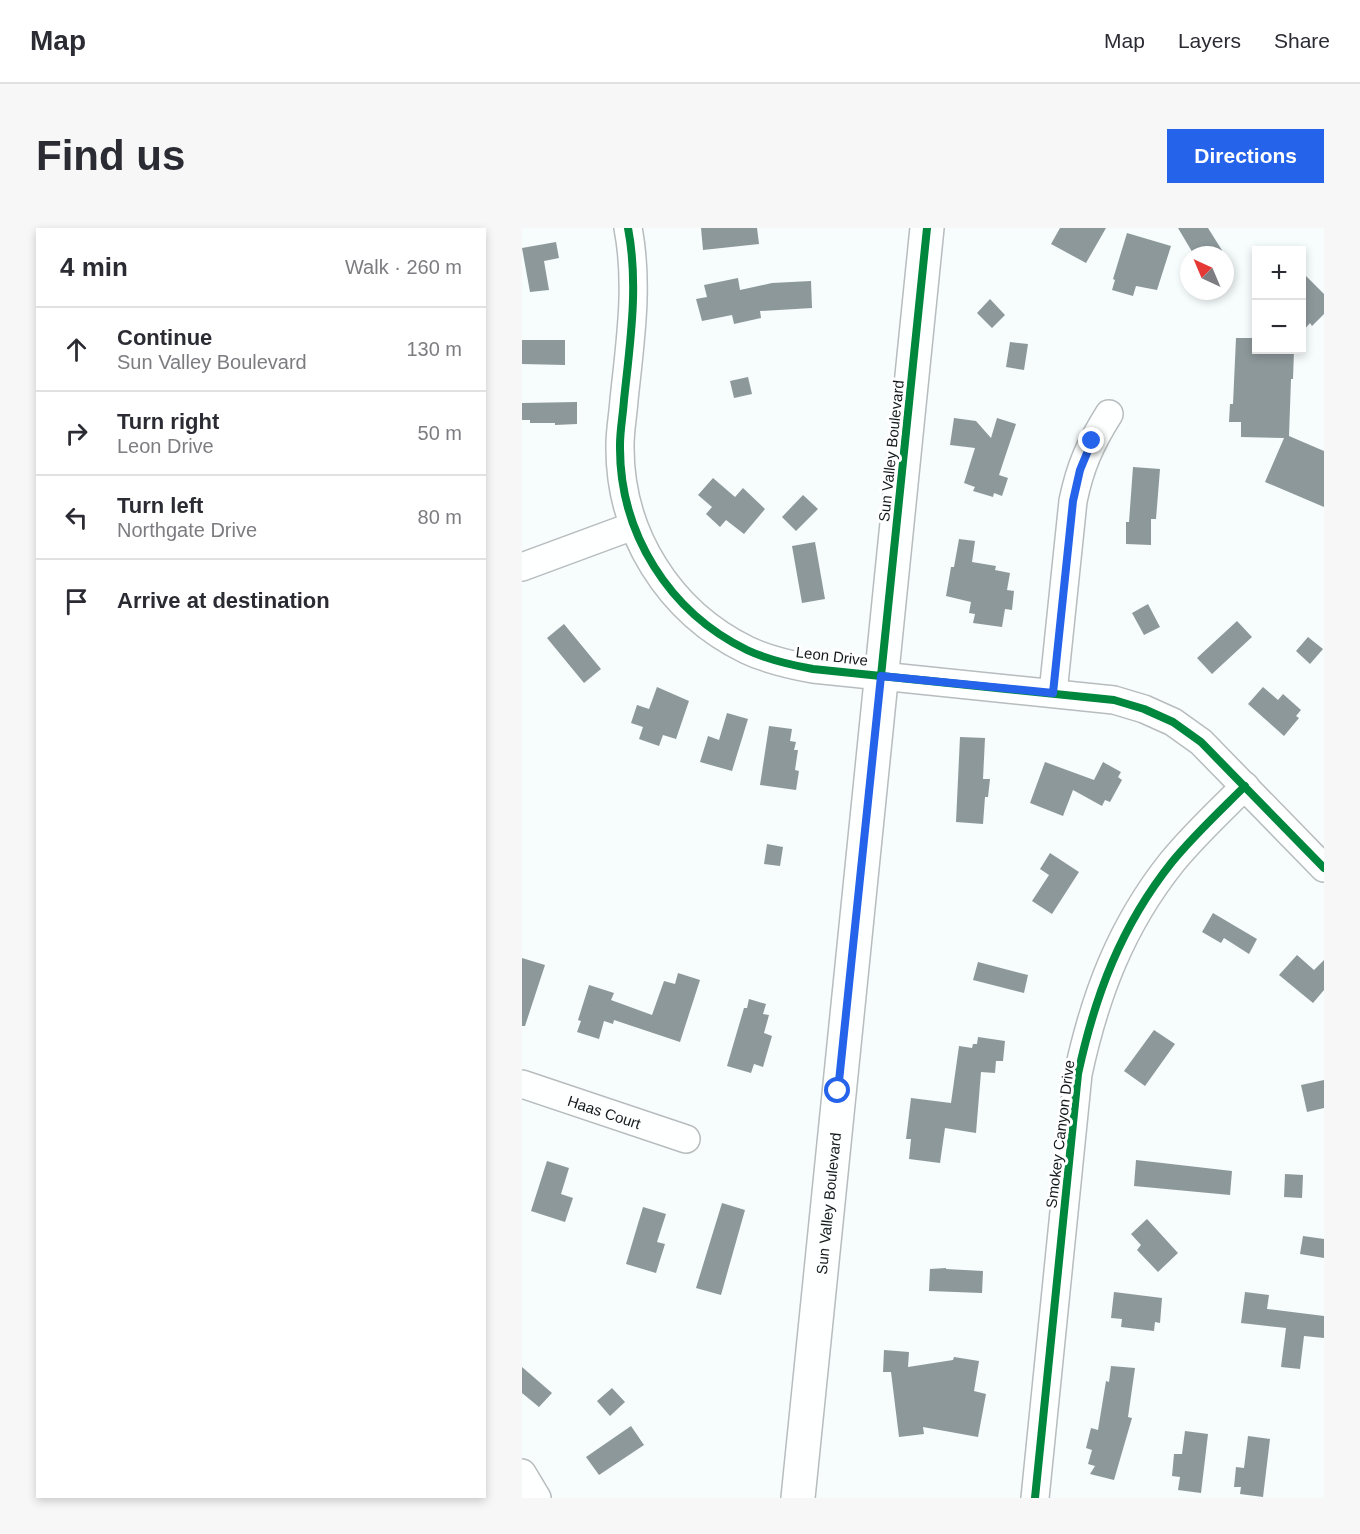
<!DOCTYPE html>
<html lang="en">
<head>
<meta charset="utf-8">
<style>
  :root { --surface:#fff; --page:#f7f7f7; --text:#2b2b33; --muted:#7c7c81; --line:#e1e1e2; --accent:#2563eb }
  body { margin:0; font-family:Arial,sans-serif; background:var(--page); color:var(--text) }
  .controls { position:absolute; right:18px; top:18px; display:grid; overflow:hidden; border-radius:0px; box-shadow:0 3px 9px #0003 }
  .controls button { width:54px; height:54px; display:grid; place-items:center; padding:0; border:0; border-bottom:2px solid var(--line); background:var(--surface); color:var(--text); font:30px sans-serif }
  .compass { position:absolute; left:658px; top:18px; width:54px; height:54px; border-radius:50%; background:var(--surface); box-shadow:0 3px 9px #0003; rotate:316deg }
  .stop { position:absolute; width:18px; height:18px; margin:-14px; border:4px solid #2563eb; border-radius:50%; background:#fff }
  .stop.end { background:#2563eb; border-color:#fff; box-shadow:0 2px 6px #0008 }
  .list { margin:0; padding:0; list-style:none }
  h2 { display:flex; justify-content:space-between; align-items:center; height:78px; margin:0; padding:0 24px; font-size:26px }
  h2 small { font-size:20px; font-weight:400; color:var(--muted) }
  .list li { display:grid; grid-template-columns:39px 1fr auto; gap:18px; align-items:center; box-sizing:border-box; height:84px; padding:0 24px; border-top:2px solid var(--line) }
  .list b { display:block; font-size:22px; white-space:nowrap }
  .list p { margin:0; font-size:20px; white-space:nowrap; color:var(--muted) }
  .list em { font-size:20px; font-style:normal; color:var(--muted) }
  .icon { flex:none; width:33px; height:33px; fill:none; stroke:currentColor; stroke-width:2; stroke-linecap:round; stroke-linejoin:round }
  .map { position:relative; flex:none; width:802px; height:1270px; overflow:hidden; border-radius:0px }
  header { display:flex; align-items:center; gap:36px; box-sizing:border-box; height:84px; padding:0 30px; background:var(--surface); border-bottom:2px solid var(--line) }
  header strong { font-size:28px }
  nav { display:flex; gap:33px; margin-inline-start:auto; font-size:21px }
  .intro { display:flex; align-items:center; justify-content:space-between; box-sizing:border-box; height:144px; padding:0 36px }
  h1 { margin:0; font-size:42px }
  .button { padding:15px 27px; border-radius:0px; background:var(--accent); color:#fff; font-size:21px; font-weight:700 }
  main { display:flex; gap:36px; padding:0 36px }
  aside { flex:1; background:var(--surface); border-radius:0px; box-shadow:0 3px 9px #0003 }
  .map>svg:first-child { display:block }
  .building { fill:#8d989b }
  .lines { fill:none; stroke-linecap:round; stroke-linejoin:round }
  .minor-casing { stroke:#b7bcbe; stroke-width:30 }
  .major-casing { stroke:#b7bcbe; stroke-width:36 }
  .minor { stroke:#feffff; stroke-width:27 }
  .major { stroke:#feffff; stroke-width:33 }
  .cycleway-casing { stroke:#fff; stroke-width:11 }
  .cycleway { stroke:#00873e; stroke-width:8 }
  .route { stroke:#2563eb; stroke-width:8 }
  .labels { text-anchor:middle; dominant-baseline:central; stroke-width:6; stroke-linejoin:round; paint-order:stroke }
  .street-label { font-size:15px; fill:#141a1c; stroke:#fff }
</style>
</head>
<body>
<header>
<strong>Map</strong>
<nav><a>Map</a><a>Layers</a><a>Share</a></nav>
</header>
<div class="intro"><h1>Find us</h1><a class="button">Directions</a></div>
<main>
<aside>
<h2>4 min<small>Walk · 260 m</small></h2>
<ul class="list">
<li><svg class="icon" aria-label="ahead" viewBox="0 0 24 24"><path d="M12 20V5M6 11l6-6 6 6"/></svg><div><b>Continue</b><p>Sun Valley Boulevard</p></div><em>130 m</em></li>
<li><svg class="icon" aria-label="right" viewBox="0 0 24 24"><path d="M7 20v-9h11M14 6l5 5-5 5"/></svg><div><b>Turn right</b><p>Leon Drive</p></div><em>50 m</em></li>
<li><svg class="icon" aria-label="left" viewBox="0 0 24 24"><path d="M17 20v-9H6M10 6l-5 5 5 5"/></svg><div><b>Turn left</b><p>Northgate Drive</p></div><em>80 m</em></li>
<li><svg class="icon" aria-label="arrive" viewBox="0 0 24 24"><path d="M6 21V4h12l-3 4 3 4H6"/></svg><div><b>Arrive at destination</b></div></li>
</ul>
</aside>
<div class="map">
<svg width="802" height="1270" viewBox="0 0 802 1270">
  <rect width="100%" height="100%" fill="#f7fcfd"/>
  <!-- building -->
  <path class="building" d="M 179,0 L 235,0 L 237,16 L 181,22 Z
    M 538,0 L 584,0 L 564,35 L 529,16 Z
    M 656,0 L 686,0 L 703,27 L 672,27 Z
    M 605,5 L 649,18 L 635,62 L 614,58 L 611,68 L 590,62 L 593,52 L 591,51 Z
    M 34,14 L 37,30 L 22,33 L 27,62 L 8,64 L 0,20 Z
    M 780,44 L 802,66 L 802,86 L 790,98 L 788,95 L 780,104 Z
    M 216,50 L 218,62 L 250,55 L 289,53 L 290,80 L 238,83 L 239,90 L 212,96 L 210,87 L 180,93 L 174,71 L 185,69 L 182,57 Z
    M 468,71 L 483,87 L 470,100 L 455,85 Z
    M 714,110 L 735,110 L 735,122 L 772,122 L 771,151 L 769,151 L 767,208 L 802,223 L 802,279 L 743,254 L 762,210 L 719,209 L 719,194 L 707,194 L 708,176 L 711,176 Z
    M 0,112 L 43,112 L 43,137 L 0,136 Z
    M 488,114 L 506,116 L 502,142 L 484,139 Z
    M 226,149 L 230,166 L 212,170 L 208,153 Z
    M 55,174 L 55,196 L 33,197 L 33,195 L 8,195 L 8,192 L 0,192 L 0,175 Z
    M 432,190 L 454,193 L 469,210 L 475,190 L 494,196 L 477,247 L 486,250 L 480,268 L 472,265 L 471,269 L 451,263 L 453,259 L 442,255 L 453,220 L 428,217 Z
    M 611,239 L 638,241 L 634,291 L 629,291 L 629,317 L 604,316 L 604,294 L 607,294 Z
    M 191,250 L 213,269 L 221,260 L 243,281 L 222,306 L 204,292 L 198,299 L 184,286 L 190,279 L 176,267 Z
    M 281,267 L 296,281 L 274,303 L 260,289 Z
    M 437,311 L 453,313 L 450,334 L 474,338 L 473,342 L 488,345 L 485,362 L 492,363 L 490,382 L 483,381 L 480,399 L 451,395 L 453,386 L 447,385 L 449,374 L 424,368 L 429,339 L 432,339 Z
    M 293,314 L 303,371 L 280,375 L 270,318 Z
    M 626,376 L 638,399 L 622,407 L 610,385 Z
    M 715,393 L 730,409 L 690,446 L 675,430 Z
    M 42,396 L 79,441 L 62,455 L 25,410 Z
    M 786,409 L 801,421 L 788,436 L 774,423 Z
    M 135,459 L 167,473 L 154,511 L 141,507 L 137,518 L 117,511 L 121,499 L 109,495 L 115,477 L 127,481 Z
    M 741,459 L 756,472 L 761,466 L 779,482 L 774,488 L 777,490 L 762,508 L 726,476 Z
    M 205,485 L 226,491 L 210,543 L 178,534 L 186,508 L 197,512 Z
    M 247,498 L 270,501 L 268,513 L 274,514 L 272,522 L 276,522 L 273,542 L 277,543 L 274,562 L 238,557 Z
    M 438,509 L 463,510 L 461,551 L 468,551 L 466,569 L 463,569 L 461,596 L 434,594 Z
    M 523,534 L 572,552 L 581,534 L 599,544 L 596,549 L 600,552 L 588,574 L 583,572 L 580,578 L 551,562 L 541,588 L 508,575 Z
    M 245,616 L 261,619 L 258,638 L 242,636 Z
    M 528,625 L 557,644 L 530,686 L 510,673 L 527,647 L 518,641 Z
    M 691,685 L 735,711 L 727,726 L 702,710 L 699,715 L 680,704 Z
    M 775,727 L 792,742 L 802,732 L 802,762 L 791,775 L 757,747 Z
    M 0,730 L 23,737 L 3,798 L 0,798 Z
    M 456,734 L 506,747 L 502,765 L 451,752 Z
    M 156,745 L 178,752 L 158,814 L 92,792 L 91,796 L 82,793 L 77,811 L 55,804 L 59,793 L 56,792 L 67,757 L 92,765 L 89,772 L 130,787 L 142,753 L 153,756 Z
    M 227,771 L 244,776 L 241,786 L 247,787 L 242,805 L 250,808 L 241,839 L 232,836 L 229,845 L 205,838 L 222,780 L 225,780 Z
    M 632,802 L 653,816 L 623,858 L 602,843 Z
    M 456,809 L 483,813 L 481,833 L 474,833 L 473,845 L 459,844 L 454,905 L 423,900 L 418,935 L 387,931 L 389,911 L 384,911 L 389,870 L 429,875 L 437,818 L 450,820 L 451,816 L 455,816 Z
    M 802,852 L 802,880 L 785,884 L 779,857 Z
    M 614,932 L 710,943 L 708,967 L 612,958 Z
    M 25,933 L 47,940 L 39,966 L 51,970 L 43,994 L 9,983 Z
    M 763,946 L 781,947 L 780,970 L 762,969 Z
    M 200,975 L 223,982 L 199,1067 L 174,1060 Z
    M 121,979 L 144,986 L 135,1014 L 143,1016 L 134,1045 L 104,1036 Z
    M 625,991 L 656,1025 L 636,1044 L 615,1022 L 619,1017 L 609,1006 Z
    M 781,1008 L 802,1011 L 802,1030 L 778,1026 Z
    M 424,1040 L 424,1041 L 461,1043 L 460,1065 L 407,1063 L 408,1041 Z
    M 592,1064 L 640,1070 L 638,1095 L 633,1094 L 632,1103 L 599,1099 L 600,1091 L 589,1090 Z
    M 723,1064 L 747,1067 L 745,1081 L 802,1088 L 802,1110 L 782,1108 L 778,1141 L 759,1139 L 764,1100 L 719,1095 Z
    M 362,1122 L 387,1124 L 386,1139 L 431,1132 L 432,1129 L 457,1133 L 452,1163 L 464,1166 L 456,1209 L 401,1199 L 402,1206 L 377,1209 L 369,1144 L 361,1144 Z
    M 589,1138 L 613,1140 L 606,1189 L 610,1190 L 592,1252 L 568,1246 L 573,1238 L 566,1236 L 570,1222 L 564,1220 L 569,1200 L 576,1202 L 584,1153 L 587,1154 Z
    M 0,1139 L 30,1165 L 17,1179 L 0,1165 Z
    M 90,1160 L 103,1174 L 88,1188 L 75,1173 Z
    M 109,1198 L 122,1217 L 77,1247 L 64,1229 Z
    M 663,1203 L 686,1206 L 679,1265 L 656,1262 L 658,1249 L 650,1248 L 652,1226 L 660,1226 Z
    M 726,1208 L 748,1211 L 741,1269 L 718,1266 L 719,1259 L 712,1259 L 714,1239 L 722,1240 Z"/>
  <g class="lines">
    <!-- minor casing -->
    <g class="minor-casing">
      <g id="minor">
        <path d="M 106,0 C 117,57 108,115 102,172 C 101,187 98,202 98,217 C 97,305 147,384 225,422 C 246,432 269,437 291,441 L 592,472 L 622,481 L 651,494 L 679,514 L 802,640"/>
        <path d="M 0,339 L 111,298"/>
        <path d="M 531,465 L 551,273 C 558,239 568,216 587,186"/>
        <path id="s1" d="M 0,856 L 164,911"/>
        <path d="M 0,1245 L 15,1270"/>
        <path d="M 513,1270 L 556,846 C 573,767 599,698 650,634 C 672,607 698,583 723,558"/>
      </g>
    </g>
    <!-- major casing -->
    <g class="major-casing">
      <g id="major">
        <path id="s2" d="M 276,1270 L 405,0"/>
      </g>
    </g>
    <!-- minor -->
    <use href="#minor" class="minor"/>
    <!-- major -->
    <use href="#major" class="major"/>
    <!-- cycleway casing -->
    <g class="cycleway-casing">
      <path id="cycleway" d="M 106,0 C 117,57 108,115 102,172 C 101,187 98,202 98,217 C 97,305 147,384 225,422 C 246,432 269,437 291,441 L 592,472 L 622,481 L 651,494 L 679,514 L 802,640
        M 359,448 L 405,0
        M 513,1270 L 556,846 C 573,767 599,698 650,634 C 672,607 698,583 723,558"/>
    </g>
    <!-- cycleway -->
    <use href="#cycleway" class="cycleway"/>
  </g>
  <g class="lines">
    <!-- route -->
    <path class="route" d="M 316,863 L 359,448 L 531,465 L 551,273 L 558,242 L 570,213"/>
  </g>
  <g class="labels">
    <!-- street labels -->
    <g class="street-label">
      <text transform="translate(369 223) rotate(-84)">Sun Valley Boulevard</text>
      <text transform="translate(310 428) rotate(7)">Leon Drive</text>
      <text stroke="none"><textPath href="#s1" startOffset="87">Haas Court</textPath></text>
      <text transform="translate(538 906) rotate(-83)">Smokey Canyon Drive</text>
      <text stroke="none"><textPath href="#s2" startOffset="296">Sun Valley Boulevard</textPath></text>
    </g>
  </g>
</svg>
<div class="controls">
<button>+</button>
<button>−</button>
</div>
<svg class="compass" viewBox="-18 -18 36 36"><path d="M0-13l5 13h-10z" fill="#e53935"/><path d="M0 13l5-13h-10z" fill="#7c7c81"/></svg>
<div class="stop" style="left:316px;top:863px"></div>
<div class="stop end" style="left:570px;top:213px"></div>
</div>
</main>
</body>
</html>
